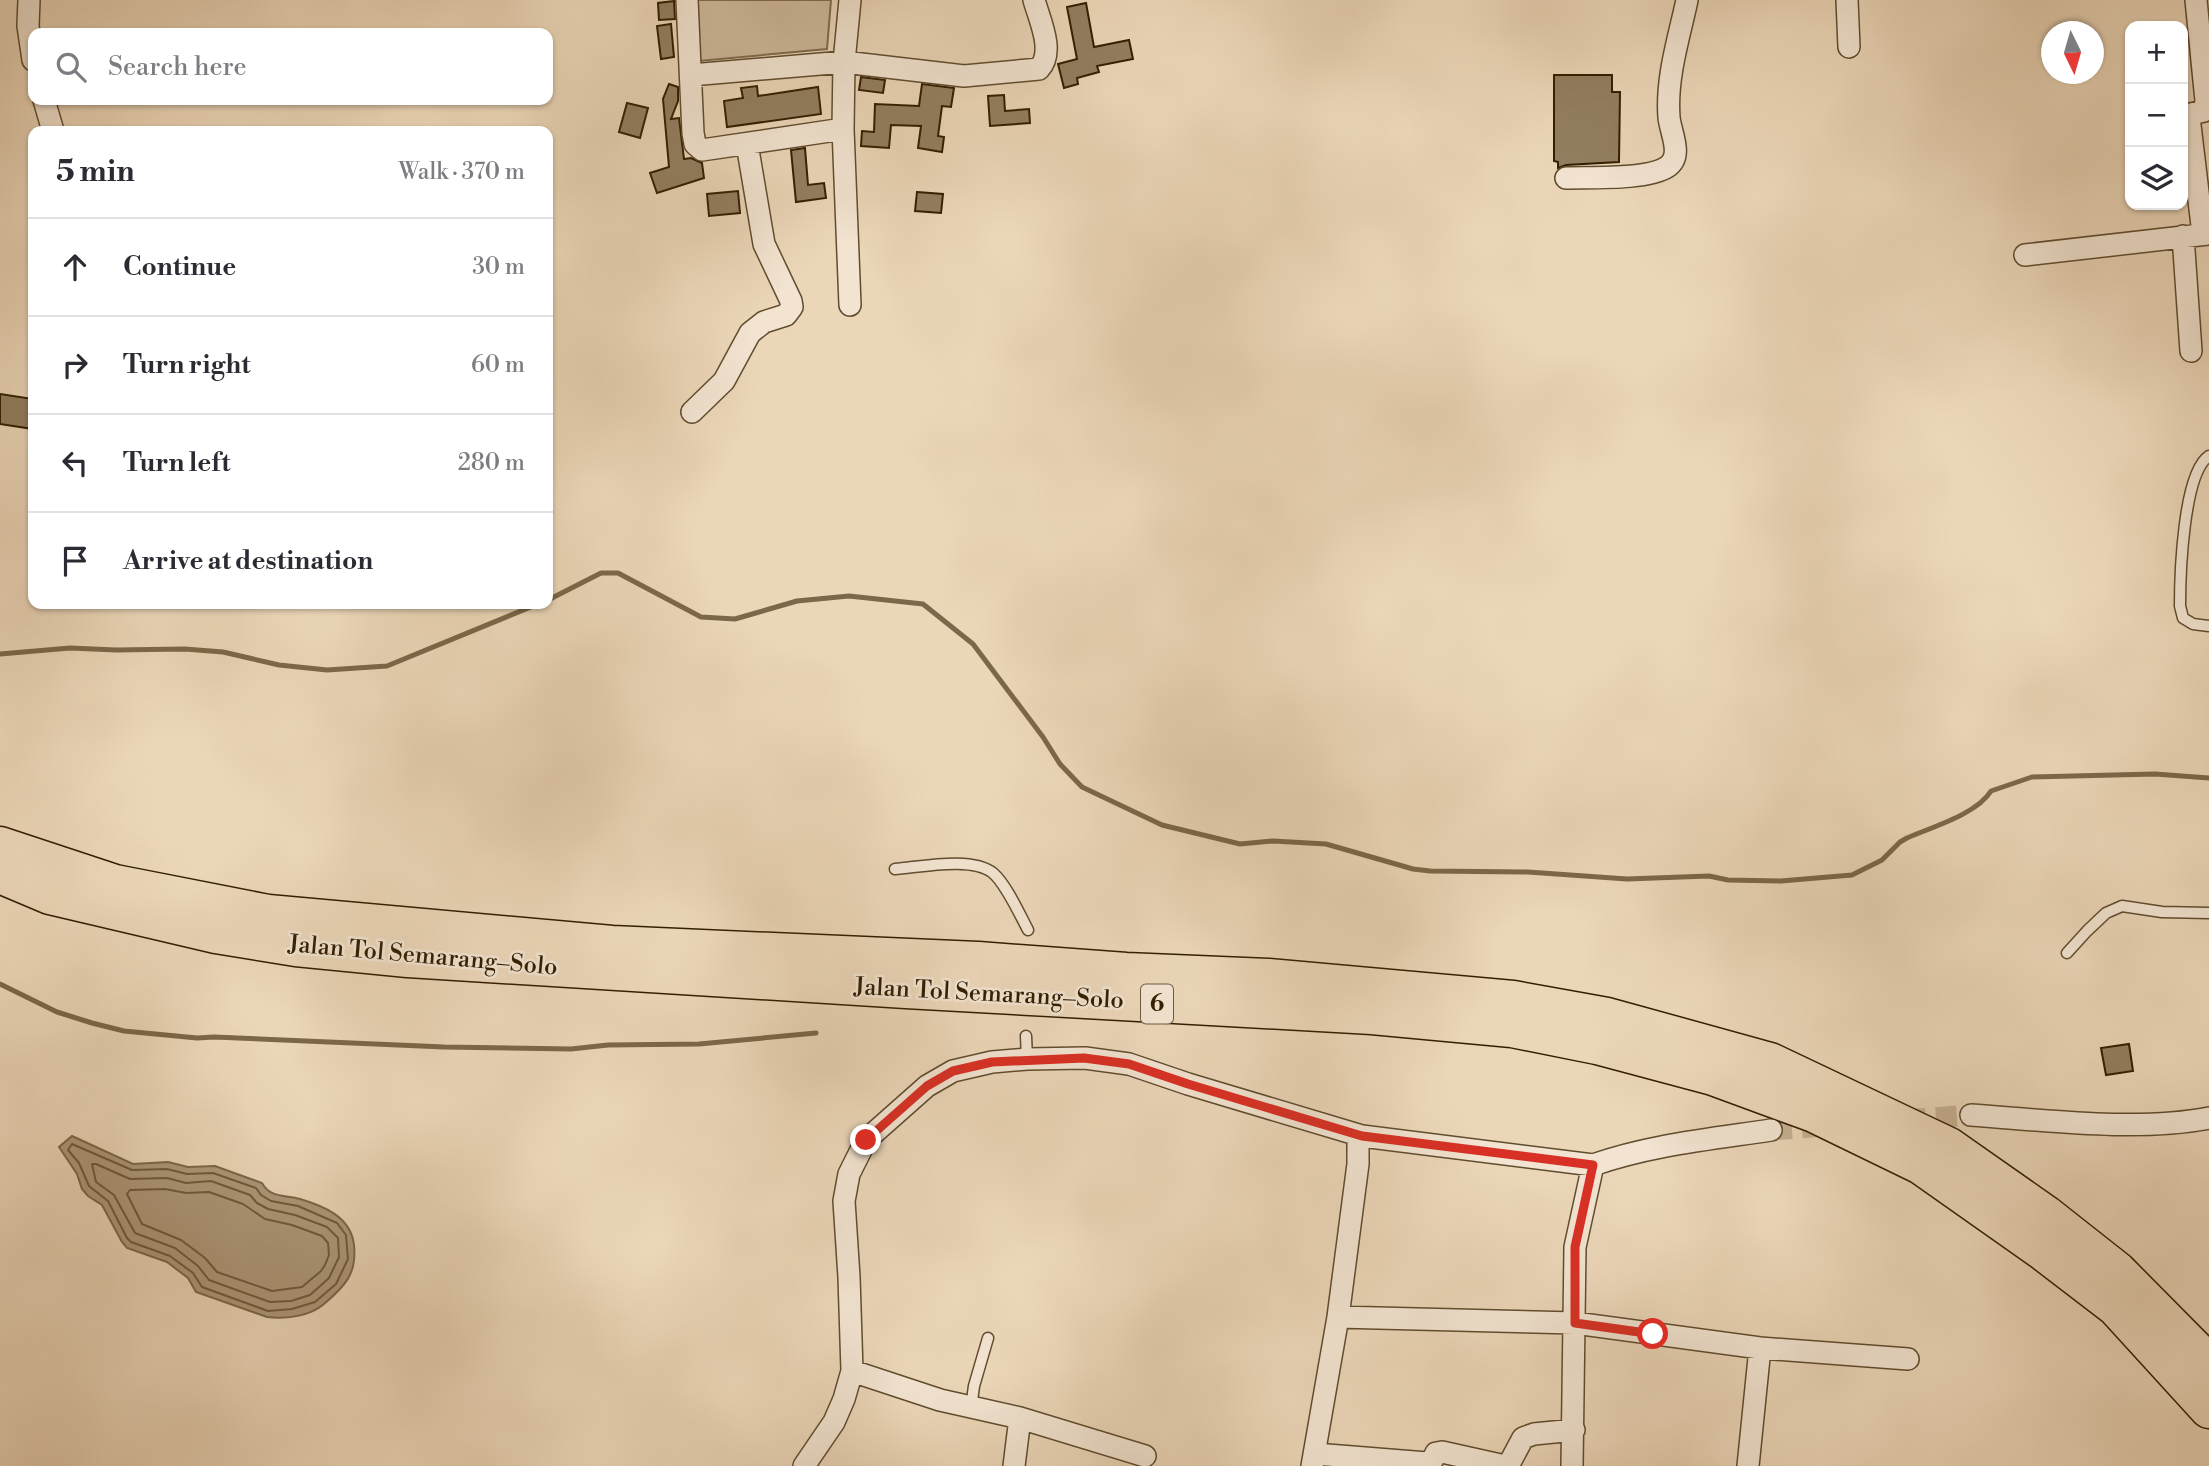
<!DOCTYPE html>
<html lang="en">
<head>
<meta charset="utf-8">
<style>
  :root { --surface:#fff; --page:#f2f2f3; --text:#2b2b33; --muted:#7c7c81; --line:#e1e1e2 }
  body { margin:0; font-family:"Libre Bodoni",serif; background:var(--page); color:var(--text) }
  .controls { position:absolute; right:21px; top:21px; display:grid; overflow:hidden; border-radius:14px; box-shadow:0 2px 5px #0004 }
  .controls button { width:63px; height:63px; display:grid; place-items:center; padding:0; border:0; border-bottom:2px solid var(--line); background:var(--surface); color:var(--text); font:35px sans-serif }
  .compass { position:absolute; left:2041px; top:21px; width:63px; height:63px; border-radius:50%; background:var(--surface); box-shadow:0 2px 5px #0004; rotate:175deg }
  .stop { position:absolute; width:21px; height:21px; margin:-16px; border:5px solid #d93025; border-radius:50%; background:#fff }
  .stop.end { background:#d93025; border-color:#fff; box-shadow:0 2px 7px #0008 }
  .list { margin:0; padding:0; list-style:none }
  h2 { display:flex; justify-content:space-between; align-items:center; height:91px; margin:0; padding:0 28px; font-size:30px }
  h2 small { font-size:23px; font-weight:400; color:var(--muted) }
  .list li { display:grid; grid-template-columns:46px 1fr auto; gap:21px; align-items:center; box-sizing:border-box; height:98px; padding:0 28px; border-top:2px solid var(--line) }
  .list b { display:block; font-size:26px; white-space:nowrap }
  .list em { font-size:23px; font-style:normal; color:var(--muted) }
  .icon { flex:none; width:38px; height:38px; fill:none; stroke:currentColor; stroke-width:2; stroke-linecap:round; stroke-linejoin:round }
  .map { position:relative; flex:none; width:2209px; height:1466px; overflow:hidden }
  .search { position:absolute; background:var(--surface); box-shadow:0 2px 5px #0004; left:28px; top:28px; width:525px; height:77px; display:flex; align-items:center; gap:18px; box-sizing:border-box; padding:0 24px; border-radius:14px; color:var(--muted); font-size:26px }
  .panel { position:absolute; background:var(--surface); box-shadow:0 2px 5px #0004; left:28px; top:126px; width:525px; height:483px; border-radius:14px }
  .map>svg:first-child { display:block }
  .green { fill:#ccb799; stroke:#7f6a4c; stroke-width:2 }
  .water { fill:#ac9779; stroke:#7b6749; stroke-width:2 }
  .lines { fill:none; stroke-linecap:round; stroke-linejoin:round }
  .shore { stroke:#6f5a3c; stroke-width:2 }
  .stream { stroke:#7b6749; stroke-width:5 }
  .building { fill:#927e60; stroke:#321e00; stroke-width:2 }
  .street-tunnel { stroke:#c6b193; stroke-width:21; stroke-dasharray:21 10; stroke-linecap:butt }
  .lane-casing { stroke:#604c2e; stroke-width:13 }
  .street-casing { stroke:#604c2e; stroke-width:24 }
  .highway-casing { stroke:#321e00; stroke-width:41 }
  .lane { stroke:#f2e4d1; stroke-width:10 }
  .street { stroke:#f2e4d1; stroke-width:21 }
  .highway { stroke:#ebd6b8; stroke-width:38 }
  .route { stroke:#d93025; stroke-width:9 }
  .labels { text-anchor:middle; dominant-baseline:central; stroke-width:5; stroke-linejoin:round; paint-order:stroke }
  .shield { fill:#f2e4d1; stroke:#6c593f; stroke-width:2 }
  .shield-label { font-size:23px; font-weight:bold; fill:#321e00 }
  .street-label { font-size:24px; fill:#321e00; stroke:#f2e4d1 }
</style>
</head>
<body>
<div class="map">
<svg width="2209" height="1466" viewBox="0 0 2209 1466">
  <rect width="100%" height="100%" fill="#ebd6b8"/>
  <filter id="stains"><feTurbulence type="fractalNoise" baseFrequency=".00286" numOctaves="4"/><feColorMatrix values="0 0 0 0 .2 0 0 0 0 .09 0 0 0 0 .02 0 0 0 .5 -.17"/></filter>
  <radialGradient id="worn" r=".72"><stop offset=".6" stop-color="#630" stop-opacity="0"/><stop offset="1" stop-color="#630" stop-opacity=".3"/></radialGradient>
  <!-- green -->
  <path class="green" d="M 693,0 L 831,0 L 827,49 L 699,61 Z"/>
  <!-- water -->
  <path class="water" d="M 72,1136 L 133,1164 L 168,1162 L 188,1167 L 215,1166 L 262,1183 C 270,1198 285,1195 300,1199 C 324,1206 351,1217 354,1245 C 357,1274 345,1286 324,1304 C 309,1317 285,1319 267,1317 L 196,1292 L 188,1278 L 167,1262 L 127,1248 L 122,1242 L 102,1205 L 88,1196 L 82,1189 L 77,1174 L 59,1147 Z"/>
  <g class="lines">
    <!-- shore -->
    <path class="shore" d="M 72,1144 L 132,1170 L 167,1169 L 187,1174 L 213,1173 L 256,1188 L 261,1195 L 271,1201 L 298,1206 L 337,1223 L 346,1235 L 348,1259 L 336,1284 L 315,1302 L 292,1309 L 268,1311 L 202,1287 L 193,1273 L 170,1256 L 131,1242 L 127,1238 L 108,1201 L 89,1186 L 79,1163 L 68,1150 Z
      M 92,1164 L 96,1164 L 130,1179 L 167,1178 L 186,1183 L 211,1181 L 250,1195 L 257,1203 L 268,1209 L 295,1215 L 327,1227 L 338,1238 L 339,1257 L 329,1278 L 310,1295 L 291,1301 L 270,1302 L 209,1280 L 198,1266 L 175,1248 L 135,1233 L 114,1195 L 96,1182 Z
      M 165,1189 L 186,1193 L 209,1192 L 243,1204 L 265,1219 L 292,1225 L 322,1236 L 328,1243 L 329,1255 L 325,1265 L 321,1271 L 302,1287 L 272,1291 L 217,1272 L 205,1258 L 181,1240 L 142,1224 L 127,1194 L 130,1190 Z"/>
    <!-- stream -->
    <path class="stream" d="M 548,600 L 601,573 L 618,573 L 701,617 L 735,619 L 797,601 L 849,596 L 923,604 L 973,644 L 1043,737 L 1060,764 L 1082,787 L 1162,825 L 1240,844 L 1273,841 L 1326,844 L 1413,869 L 1430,871 L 1528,872 L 1627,879 L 1709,876 L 1728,880 L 1781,881 L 1852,875 L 1882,860 L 1900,842 L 1907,838 C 1932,827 1977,814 1991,791 L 2032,777 L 2155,774 L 2209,778
      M 0,654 L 70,648 L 116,650 L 185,649 L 223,652 L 279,665 L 327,670 L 387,666 L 538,604
      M 0,984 L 57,1012 L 92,1023 L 124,1031 L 197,1038 L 214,1037 L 444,1047 L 571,1049 L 608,1045 L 699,1044 L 816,1033"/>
  </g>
  <!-- building -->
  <path class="building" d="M 674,1 L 675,19 L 659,20 L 658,3 Z
    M 1086,3 L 1094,47 L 1129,40 L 1133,59 L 1097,66 L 1099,72 L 1077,78 L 1078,84 L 1064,88 L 1058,64 L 1077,59 L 1067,7 Z
    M 671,24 L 674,57 L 661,59 L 657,26 Z
    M 1554,75 L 1612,75 L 1612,92 L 1620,92 L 1619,162 L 1566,165 L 1558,168 L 1558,162 L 1554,161 Z
    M 861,77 L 885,80 L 883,93 L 859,90 Z
    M 669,84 L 678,87 L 678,101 L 671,119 L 679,118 L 684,159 L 691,158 L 702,163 L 704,178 L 657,193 L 650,173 L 669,167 L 663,99 Z
    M 922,84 L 954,88 L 951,107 L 942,106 L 938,136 L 944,137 L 942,152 L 918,148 L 921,126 L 891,125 L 889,148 L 861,146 L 862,131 L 874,132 L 875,104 L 919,106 Z
    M 757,86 L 758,96 L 818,87 L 821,114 L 727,127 L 724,101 L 743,98 L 741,88 Z
    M 1004,95 L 1005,111 L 1029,109 L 1030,123 L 990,126 L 988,96 Z
    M 627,103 L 648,108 L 640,138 L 619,132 Z
    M 805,148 L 808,185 L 824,183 L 826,198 L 796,202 L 791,150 Z
    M 738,191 L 740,213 L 709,216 L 707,194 Z
    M 917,192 L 943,194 L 941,213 L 915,211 Z
    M 0,394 L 33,399 L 33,429 L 0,424 Z
    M 2129,1044 L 2133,1071 L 2106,1075 L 2101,1048 Z"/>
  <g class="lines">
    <!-- street-tunnel -->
    <path class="street-tunnel" d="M 1905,1120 L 1971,1115
      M 1771,1130 L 1828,1126"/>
    <!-- lane casing -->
    <g class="lane-casing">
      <path id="lane" d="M 2209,456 C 2183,473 2180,575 2180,606 L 2183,618 L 2193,624 L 2209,626
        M 895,869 C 921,867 972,856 993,873 C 1006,884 1020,915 1028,930
        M 2067,953 L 2087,931 L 2106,913 L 2122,906 L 2162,912 L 2209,913
        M 1026,1036 L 1027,1059
        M 971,1408 L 974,1386 L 988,1338"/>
    </g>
    <!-- street casing -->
    <g class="street-casing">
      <path id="street" d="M 29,0 L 28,26 L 33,60
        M 687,0 L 693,133 L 695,144 L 702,150 L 843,129
        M 1847,0 L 1849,47
        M 2196,0 L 2206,101 L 2204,111 L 2191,114 L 2189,117 L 2203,234
        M 691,75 L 844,62 L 964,76 L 1039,69 C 1055,52 1040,21 1034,0
        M 44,100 L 53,131
        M 1566,178 C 1590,177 1647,180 1667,167 C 1684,156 1670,132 1669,117 C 1666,77 1679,38 1687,0
        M 2183,236 L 2191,351
        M 2025,255 L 2209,234
        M 850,305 L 843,129 L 844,62 L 850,0
        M 692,412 L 724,381 L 750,333 L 764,322 L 786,315 L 792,307 L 791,301 L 764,244 L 747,144
        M 1971,1115 C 2044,1120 2137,1132 2209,1118
        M 1338,1317 L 1575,1323 L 1760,1348 L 1908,1359
        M 852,1371 L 940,1400 L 1020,1418 L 1145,1456
        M 1315,1454 L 1427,1463 L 1433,1459 L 1436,1453 L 1442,1452 L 1505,1466
        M 804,1466 L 834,1422 L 844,1399 L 852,1371 L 849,1277 L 844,1201 L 849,1174 L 866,1140 L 927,1086 L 953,1071 L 992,1062 L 1027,1059 L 1085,1058 L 1129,1064 L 1188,1084 L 1362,1136
        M 1014,1466 L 1020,1418
        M 1312,1466 L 1338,1317 L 1358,1164 L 1358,1145 L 1362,1136 L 1593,1165
        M 1508,1466 L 1523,1438 L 1534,1434 L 1574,1430
        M 1572,1466 L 1575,1247 L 1593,1165 C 1650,1145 1711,1139 1771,1130
        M 1748,1466 L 1760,1348"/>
    </g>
    <!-- highway casing -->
    <g class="highway-casing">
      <path id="highway" d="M 0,846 L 115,884 L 268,914 L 612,945 L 978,961 L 1126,972 L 1268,978 L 1513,1000 L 1607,1017 L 1770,1062 L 1949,1147 L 2046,1215 L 2117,1271 L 2209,1364
        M 0,874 L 50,895 L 216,934 L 296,947 L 408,958 L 906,989 L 1372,1015 L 1512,1028 L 1597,1045 L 1713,1076 L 1814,1113 L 1921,1165 L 2043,1251 L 2116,1307 L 2209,1409"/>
    </g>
    <!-- lane -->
    <use href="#lane" class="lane"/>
    <!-- street -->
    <use href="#street" class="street"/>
    <!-- highway -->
    <use href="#highway" class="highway"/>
  </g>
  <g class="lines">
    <!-- route -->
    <path class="route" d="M 866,1140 L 927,1086 L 953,1071 L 992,1062 L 1084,1058 L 1129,1064 L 1188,1084 L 1362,1136 L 1593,1165 L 1575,1247 L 1575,1323 L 1653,1334"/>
  </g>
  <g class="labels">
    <!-- shield labels -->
    <rect class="shield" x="1141" y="984.5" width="32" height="39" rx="5"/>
    <g class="shield-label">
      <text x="1157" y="1004">6</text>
    </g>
    <!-- street labels -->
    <g class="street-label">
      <text transform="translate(423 956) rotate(5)">Jalan Tol Semarang–Solo</text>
      <text transform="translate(989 994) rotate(3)">Jalan Tol Semarang–Solo</text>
    </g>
  </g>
  <rect width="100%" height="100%" filter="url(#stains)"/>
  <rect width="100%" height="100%" fill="url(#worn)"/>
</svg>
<div class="controls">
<button>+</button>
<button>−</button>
<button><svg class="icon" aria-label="layers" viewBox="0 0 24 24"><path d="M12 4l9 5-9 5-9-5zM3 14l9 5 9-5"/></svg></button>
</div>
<svg class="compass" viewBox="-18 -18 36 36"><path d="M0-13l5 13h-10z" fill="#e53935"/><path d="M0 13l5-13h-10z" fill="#7c7c81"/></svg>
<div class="stop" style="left:1653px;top:1334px"></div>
<div class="stop end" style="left:866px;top:1140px"></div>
<div class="search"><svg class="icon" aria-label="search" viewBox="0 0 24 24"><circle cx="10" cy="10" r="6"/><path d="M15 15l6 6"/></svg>Search here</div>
<section class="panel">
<h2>5 min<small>Walk · 370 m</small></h2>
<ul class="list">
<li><svg class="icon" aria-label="ahead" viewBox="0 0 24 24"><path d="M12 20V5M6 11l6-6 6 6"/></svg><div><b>Continue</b></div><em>30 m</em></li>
<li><svg class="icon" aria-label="right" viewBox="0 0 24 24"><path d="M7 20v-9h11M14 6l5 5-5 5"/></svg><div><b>Turn right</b></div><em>60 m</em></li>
<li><svg class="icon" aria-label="left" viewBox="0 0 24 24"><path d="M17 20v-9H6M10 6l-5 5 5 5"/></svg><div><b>Turn left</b></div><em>280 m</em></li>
<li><svg class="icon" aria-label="arrive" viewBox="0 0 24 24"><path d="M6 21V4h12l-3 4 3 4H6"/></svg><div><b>Arrive at destination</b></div></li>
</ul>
</section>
</div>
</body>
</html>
